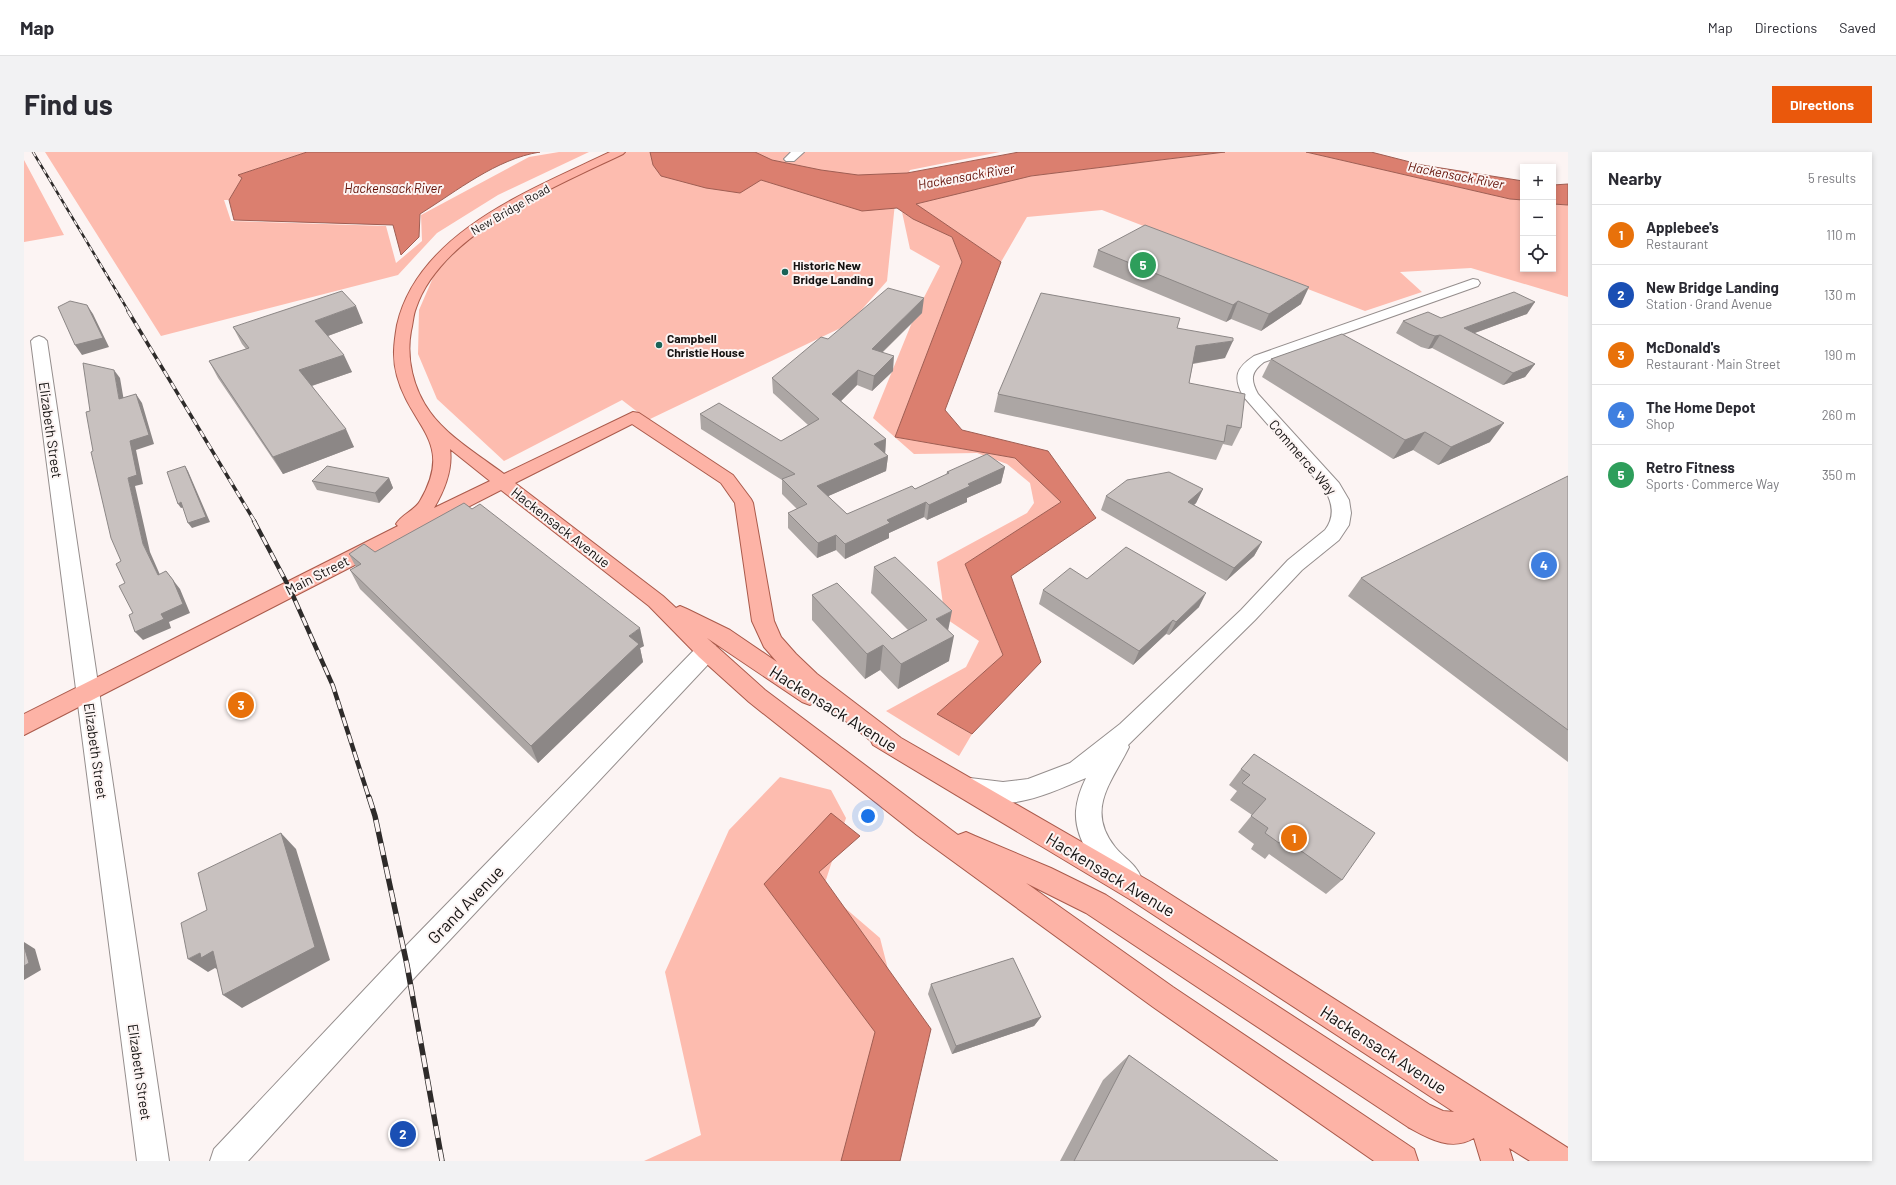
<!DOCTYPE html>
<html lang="en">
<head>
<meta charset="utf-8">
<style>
  :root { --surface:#fff; --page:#f2f2f3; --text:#2b2b33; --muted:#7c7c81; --line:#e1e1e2; --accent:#ea580c }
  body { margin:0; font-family:Barlow,sans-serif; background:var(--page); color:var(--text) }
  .controls { position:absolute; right:12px; top:12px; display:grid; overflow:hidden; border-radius:0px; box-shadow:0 2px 6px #0003 }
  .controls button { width:36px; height:36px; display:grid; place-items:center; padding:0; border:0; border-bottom:1px solid var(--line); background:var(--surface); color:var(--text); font:20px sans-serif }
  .you { position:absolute; left:844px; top:664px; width:14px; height:14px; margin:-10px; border:3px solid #fff; border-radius:50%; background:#1a73e8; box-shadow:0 0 0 6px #1a73e833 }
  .badge { display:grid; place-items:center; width:26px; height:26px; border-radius:50%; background:var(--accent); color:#fff; font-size:13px; font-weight:700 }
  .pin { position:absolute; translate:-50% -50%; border:2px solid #fff; box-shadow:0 1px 4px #0006 }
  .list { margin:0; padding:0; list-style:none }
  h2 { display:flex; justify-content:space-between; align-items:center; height:52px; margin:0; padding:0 16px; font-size:17px }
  h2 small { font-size:13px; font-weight:400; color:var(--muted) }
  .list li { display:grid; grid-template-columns:26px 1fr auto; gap:12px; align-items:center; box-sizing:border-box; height:60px; padding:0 16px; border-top:1px solid var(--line) }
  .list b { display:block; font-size:15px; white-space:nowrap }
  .list p { margin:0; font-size:13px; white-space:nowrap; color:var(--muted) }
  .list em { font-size:13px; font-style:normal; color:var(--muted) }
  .icon { flex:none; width:22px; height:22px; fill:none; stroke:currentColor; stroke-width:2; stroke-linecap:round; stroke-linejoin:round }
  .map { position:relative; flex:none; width:1544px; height:1009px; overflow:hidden; border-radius:0px }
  header { display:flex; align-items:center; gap:24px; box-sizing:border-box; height:56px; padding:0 20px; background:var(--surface); border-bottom:1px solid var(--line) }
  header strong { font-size:19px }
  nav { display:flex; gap:22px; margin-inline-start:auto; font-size:14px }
  .intro { display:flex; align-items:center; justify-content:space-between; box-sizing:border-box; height:96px; padding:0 24px }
  h1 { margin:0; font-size:28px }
  .button { padding:10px 18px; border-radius:0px; background:var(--accent); color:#fff; font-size:14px; font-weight:700 }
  main { display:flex; gap:24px; padding:0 24px }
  aside { flex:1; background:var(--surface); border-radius:0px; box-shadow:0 2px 6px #0003 }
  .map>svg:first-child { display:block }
  .green { fill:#fdbcaf }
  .water { fill:#db7f6f; stroke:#9f5e53 }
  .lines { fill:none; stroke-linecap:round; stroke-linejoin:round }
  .minor-casing { stroke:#958e8d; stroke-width:2 }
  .tertiary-casing { stroke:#958e8d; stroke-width:2 }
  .primary-casing { stroke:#aa5a4b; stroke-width:2 }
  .minor { fill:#fff; fill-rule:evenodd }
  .tertiary { fill:#fff; fill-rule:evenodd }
  .primary { fill:#fdb3a6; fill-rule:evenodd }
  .rail-far3-casing { stroke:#2e2b2a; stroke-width:2.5 }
  .rail-far2-casing { stroke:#2e2b2a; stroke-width:3.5 }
  .rail-far1-casing { stroke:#2e2b2a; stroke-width:4.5 }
  .rail-casing { stroke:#2e2b2a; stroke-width:5.5 }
  .rail-far3 { stroke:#fcf4f3; stroke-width:1.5; stroke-dasharray:5; stroke-linecap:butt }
  .rail-far2 { stroke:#fcf4f3; stroke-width:2.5; stroke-dasharray:7; stroke-linecap:butt }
  .rail-far1 { stroke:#fcf4f3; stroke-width:3; stroke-dasharray:9; stroke-linecap:butt }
  .rail { stroke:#fcf4f3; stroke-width:4; stroke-dasharray:12; stroke-linecap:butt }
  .wall { fill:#aca6a4 }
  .shaded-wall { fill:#8c8786 }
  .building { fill:#c8c1bf; stroke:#8c8786 }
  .poi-dot { fill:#1a6358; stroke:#fcf4f3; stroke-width:1.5 }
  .labels { text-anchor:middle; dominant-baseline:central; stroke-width:4; stroke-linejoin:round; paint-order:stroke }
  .far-street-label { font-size:12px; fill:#141211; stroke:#fcf4f3 }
  .far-poi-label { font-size:12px; font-weight:bold; fill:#141211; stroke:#fcf4f3; text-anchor:start }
  .far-water-label { font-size:13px; font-style:italic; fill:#610d03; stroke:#fcf4f3 }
  .street-label { font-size:14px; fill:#141211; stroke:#fcf4f3 }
  .near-street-label { font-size:17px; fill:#141211; stroke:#fcf4f3 }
</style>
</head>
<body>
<header>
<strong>Map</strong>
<nav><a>Map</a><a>Directions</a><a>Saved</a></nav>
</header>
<div class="intro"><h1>Find us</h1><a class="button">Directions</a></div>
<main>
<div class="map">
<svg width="1544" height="1009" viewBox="0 0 1544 1009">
  <rect width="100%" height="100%" fill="#fcf4f3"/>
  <!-- green -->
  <path class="green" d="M 21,0 L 283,0 L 214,23 L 218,26 L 205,48 L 200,48 L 207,69 L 362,74 L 372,111 L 398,89 L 397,63 L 505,5 L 535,0 L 565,0 L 474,43 L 413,81 L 374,123 L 137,184 Z
    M 602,0 L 976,0 L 886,18 L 871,51 L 863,129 L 825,172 L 624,268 L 598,248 L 480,309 L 413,247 L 394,202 L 395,158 L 411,121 L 447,85 L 492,54 Z
    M 1201,0 L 1282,0 L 1486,47 L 1499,48 L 1499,117 L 1529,117 L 1529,52 L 1544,53 L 1544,145 L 1447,116 L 1376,120 L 1398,140 L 1341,159 L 1078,58 L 1003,65 L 977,110 L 891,52 L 1007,24 Z
    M 0,8 L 40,83 L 0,90 Z
    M 878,60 L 889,67 L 928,85 L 938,110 L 872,285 L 991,306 L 1037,350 L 941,412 L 979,503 L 914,562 L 948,582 L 935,604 L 862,559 L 942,515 L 955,489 L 921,466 L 913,410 L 1003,361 L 1010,351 L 1006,331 L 983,312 L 953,301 L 890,302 L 849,266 L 891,163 L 916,114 L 886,97 Z
    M 756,625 L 807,638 L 822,666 L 799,737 L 856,786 L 892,926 L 867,1009 L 620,1009 L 677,983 L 641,820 L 705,678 Z"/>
  <!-- water -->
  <path class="water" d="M 283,0 L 516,0 C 472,7 433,39 396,62 L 395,85 L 377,103 L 369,73 L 210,68 L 205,48 L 218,26 L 214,23 Z
    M 626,0 L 731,0 L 748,8 L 797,18 L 834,23 L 883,21 L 995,0 L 1201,0 L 1007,24 L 892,52 L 977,110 L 921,258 L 938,278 L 1024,299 L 1072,366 L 987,424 L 1017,510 L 948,582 L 913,562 L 979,503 L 941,412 L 1037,350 L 991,306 L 871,285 L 938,110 L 928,85 L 889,67 L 873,56 L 838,59 L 737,28 L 716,41 L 682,36 L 637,24 L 629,13 Z
    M 1282,0 L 1347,0 L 1398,13 L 1499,29 L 1499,48 L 1486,47 Z
    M 1544,32 L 1544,53 L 1529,52 L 1529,33 Z
    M 807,661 L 836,684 L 795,720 L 907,877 L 876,1009 L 817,1009 L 851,880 L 740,732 Z"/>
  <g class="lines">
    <!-- minor casing -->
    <g class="minor-casing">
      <path id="minor" d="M 767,0 L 780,0 L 770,9 L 762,9 L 760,7 Z
        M 1449,127 L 1454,128 L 1456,131 L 1454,134 L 1240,210 C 1227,220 1226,227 1234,242 L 1315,331 L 1325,348 L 1327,361 L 1325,373 L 1315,388 L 1278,418 L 1231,468 L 1104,593 L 1105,595 C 1088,630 1061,657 1091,695 C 1100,706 1112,712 1117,725 L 1113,734 L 1104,738 C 1077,727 1050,689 1052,659 C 1053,647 1057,636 1062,626 C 1019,644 984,661 937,645 L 934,637 L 937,629 L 946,626 L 979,630 L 1004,627 L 1046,611 L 1096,572 L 1217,458 L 1264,408 L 1301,378 C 1311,365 1309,352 1301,338 L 1219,244 C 1209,225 1212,216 1230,204 Z
        M 15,184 L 20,186 L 23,189 L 145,1009 L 113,1009 L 7,189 L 10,186 Z"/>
    </g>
    <!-- tertiary casing -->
    <g class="tertiary-casing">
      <path id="tertiary" d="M 683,491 L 691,493 L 694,499 L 691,505 L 393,823 L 224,1009 L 186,1009 L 190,997 L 373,803 L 675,493 Z"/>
    </g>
    <!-- primary casing -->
    <g class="primary-casing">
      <path id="primary" d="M 586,0 L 601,0 L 599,2 C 533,34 417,81 392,156 C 389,163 389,172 387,179 C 382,206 389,237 406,260 C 423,284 456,304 480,322 L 609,260 L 615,261 L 709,323 L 727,347 L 729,351 L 750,469 L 757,485 L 772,502 L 793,522 L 877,586 L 1127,730 L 1544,996 L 1544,1009 L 1506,1009 L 1485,996 L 1489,1009 L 1457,1009 L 1450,986 C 1427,1000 1404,986 1384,975 L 1062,761 L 1002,731 L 1149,835 L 1390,997 L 1394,1009 L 1350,1009 L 1129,855 L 893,683 L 725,550 L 675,505 L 625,454 L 477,338 L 0,583 L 0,562 L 374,374 L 372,372 C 378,362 390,359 396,349 C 431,289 387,276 373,224 C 368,206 370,191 373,173 C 394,80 509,37 586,0 ZM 608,272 L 697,331 L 711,351 L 728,469 L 740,495 L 753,510 L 706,478 L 663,457 L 656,454 L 652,456 L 639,444 L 491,331 ZM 426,297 L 466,329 L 410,356 C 420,339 429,318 426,297 ZM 683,486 L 778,550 L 786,553 L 795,548 L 847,589 L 849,593 L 1107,748 L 1430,960 L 1419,959 L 1406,953 L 1082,743 L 1027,716 L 951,684 L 942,680 L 934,683 L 741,538 Z"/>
    </g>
    <!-- minor -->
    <use href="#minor" class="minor"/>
    <!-- tertiary -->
    <use href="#tertiary" class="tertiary"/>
    <!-- primary -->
    <use href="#primary" class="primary"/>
    <!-- rail-far3 casing -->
    <g class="rail-far3-casing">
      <path id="rail-far3" d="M 9,0 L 105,160"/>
    </g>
    <!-- rail-far2 casing -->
    <g class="rail-far2-casing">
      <path id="rail-far2" d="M 104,159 L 231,370"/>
    </g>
    <!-- rail-far1 casing -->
    <g class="rail-far1-casing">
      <path id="rail-far1" d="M 230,369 L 266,437 L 309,534 L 345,646"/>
    </g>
    <!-- rail casing -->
    <g class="rail-casing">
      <path id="rail" d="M 345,645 L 351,664 L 383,813 L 418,1009"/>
    </g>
    <!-- rail-far3 -->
    <use href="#rail-far3" class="rail-far3"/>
    <!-- rail-far2 -->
    <use href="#rail-far2" class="rail-far2"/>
    <!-- rail-far1 -->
    <use href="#rail-far1" class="rail-far1"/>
    <!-- rail -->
    <use href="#rail" class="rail"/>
  </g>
  <!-- wall -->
  <path class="wall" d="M 1074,98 L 1277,152 L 1237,179 L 1207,167 L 1202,170 L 1069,115 Z
    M 898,161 L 859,200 L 869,219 L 848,239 L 833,233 L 817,249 L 862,287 L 861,302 L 864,304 L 862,319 L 804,344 L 823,362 L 891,337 L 922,323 L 923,320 L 981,315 L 977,331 L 943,346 L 943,350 L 903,368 L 900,365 L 865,381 L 865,386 L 821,407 L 812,398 L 793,406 L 764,376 L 764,361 L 773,357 L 758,342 L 758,328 L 677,277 L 676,262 L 757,289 L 784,273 L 749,241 L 748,226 L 804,187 Z
    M 1503,162 L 1451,181 L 1511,212 L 1501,225 L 1479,233 L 1408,196 L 1404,197 L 1397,195 L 1372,181 L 1379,169 Z
    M 339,171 L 304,184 L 328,220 L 288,234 L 330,295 L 259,322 L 194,226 L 185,209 L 222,197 L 218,192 L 209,175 Z
    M 1153,176 L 1201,206 L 1169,212 L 1165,231 L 1217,276 L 1208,294 L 1199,292 L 1192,308 L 970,260 L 974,242 Z
    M 1247,207 L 1466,290 L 1414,313 L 1389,298 L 1369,307 L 1238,225 Z
    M 1544,324 L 1544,610 L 1324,444 L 1337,426 Z
    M 365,326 L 369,336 L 355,351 L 293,338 L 288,329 Z
    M 1179,337 L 1172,351 L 1170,353 L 1238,390 L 1230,404 L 1202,429 L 1077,358 L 1082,344 Z
    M 448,357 L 620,494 L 616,496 L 619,510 L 514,611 L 336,437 L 326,418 L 332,415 L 325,402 L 351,400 Z
    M 850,415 L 924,478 L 925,509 L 874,537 L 856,518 L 841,527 L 788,468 L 788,443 L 868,487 L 884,478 L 847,441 Z
    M 1063,427 L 1175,455 L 1145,483 L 1142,482 L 1109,513 L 1015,452 L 1019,438 Z
    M 1230,602 L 1318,728 L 1302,742 L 1245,702 L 1241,707 L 1227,697 L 1230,692 L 1214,680 L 1228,663 L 1206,648 L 1213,639 L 1205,633 L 1217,617 Z
    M 907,832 L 1017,865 L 1010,874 L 928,902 L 904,842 Z
    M 1105,903 L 1254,1009 L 1036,1009 L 1079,928 Z"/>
  <!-- shaded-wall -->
  <path class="shaded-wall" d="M 1285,135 L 1277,152 L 1237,179 L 1245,162 Z
    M 900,146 L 898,161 L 847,211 L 848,197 Z
    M 1214,149 L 1207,167 L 1202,170 L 1209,153 Z
    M 1511,150 L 1503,162 L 1431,188 L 1440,176 Z
    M 63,153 L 69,162 L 85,195 L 58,203 L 51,193 Z
    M 332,154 L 339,171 L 298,186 L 291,169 Z
    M 1416,183 L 1408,196 L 1404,197 L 1411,184 Z
    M 1209,189 L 1201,206 L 1165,212 L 1172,194 Z
    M 320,203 L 328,220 L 284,235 L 275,218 Z
    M 870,204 L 869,219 L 848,239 L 850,224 Z
    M 1511,212 L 1501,225 L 1479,233 L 1489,221 Z
    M 90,218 L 96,226 L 101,255 L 95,247 Z
    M 834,218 L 833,233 L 808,258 L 808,242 Z
    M 112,242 L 118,251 L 130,292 L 112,298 L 119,332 L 111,334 L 126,400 L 140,432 L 134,423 L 119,392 L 104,326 L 106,289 Z
    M 1480,271 L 1466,290 L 1414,313 L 1427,295 Z
    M 322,277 L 330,295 L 259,322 L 249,305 Z
    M 1401,280 L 1389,298 L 1369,307 L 1381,288 Z
    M 862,287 L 861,303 L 850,292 Z
    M 864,304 L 862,319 L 793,349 L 793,334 Z
    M 161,314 L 164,319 L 186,370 L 168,376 L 164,371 Z
    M 981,315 L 977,331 L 943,346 L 943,350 L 903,368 L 905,353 L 944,332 Z
    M 365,326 L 369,336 L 355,351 L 351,341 Z
    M 1179,337 L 1172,351 L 1158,364 L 1164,350 Z
    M 157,350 L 161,355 L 157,356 L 154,352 Z
    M 902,350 L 900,365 L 865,381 L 865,386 L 821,407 L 821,392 L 863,368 Z
    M 812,383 L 812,398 L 793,406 L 794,391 Z
    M 1238,390 L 1230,404 L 1202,429 L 1210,416 Z
    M 142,419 L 156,437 L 166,461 L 145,470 L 147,476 L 119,488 L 111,480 L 137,462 Z
    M 1182,441 L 1175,455 L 1145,483 L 1152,470 Z
    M 928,459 L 923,484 L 912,467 Z
    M 1149,468 L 1142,482 L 1109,513 L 1115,499 Z
    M 616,476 L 620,494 L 616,496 L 619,510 L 514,611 L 507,594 L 605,484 Z
    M 930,484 L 925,509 L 874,537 L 877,512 Z
    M 859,493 L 856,518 L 841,527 L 843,502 Z
    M 257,681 L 272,697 L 306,808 L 218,856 L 199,843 Z
    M 0,790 L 11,797 L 17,818 L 0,828 Z
    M 189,799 L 196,819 L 191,816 L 184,820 L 164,807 L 176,801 Z
    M 1017,865 L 1010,874 L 928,902 L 932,894 Z"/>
  <!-- building -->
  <path class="building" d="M 1121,73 L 1285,135 L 1245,162 L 1214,149 L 1209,153 L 1074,98 Z
    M 864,136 L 900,146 L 848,197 L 870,204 L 850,224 L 834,218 L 808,242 L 862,287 L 850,292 L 864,304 L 793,334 L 823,362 L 888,334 L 891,337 L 925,321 L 923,320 L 963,302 L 981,315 L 944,332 L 946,334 L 905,353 L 902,350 L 863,368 L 866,371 L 821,392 L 812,383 L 794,391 L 764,361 L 783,352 L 758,327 L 771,322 L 676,262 L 695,251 L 757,289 L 795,267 L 748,226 L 797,185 L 804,187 Z
    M 318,139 L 332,154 L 291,169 L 320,203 L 275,218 L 322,277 L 249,305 L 185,209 L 225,196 L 209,175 Z
    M 1490,140 L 1511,150 L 1440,176 L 1511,212 L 1489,221 L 1416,183 L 1411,184 L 1405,182 L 1379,169 L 1404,160 L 1417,166 Z
    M 1017,141 L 1156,166 L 1153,176 L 1209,186 L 1209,189 L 1172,194 L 1165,231 L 1221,242 L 1217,276 L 1203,273 L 1200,290 L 974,242 Z
    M 46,149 L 63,153 L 79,186 L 51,193 L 34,155 Z
    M 1318,182 L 1480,271 L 1427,295 L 1401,280 L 1381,288 L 1247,207 Z
    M 59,211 L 90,218 L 95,247 L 112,242 L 125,283 L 106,289 L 113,323 L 104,326 L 119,392 L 134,423 L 142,419 L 149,428 L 159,452 L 137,462 L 140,467 L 111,480 L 105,463 L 109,461 L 95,434 L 101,431 L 92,412 L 97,409 L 87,386 L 67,300 L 69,299 L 62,260 L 66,259 Z
    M 161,314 L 182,365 L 164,371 L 157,350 L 154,352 L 143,320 Z
    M 303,314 L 365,326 L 351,341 L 288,329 Z
    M 1145,320 L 1179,337 L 1164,350 L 1238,390 L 1210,416 L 1082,344 L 1103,328 Z
    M 1544,324 L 1544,578 L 1337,426 Z
    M 440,351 L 448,357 L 456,352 L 616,476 L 605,484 L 615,492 L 507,594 L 326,418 L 337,412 L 325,402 L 340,392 L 351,400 Z
    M 1102,395 L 1182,441 L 1152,470 L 1149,468 L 1115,499 L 1019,438 L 1046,416 L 1063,427 Z
    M 871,405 L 928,459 L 912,467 L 930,484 L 877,512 L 859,493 L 843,502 L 788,443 L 813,431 L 868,487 L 903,468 L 850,415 Z
    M 1230,602 L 1351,681 L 1318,728 L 1259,686 L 1255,691 L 1241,681 L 1244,676 L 1227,664 L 1242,647 L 1218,631 L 1226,623 L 1217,617 Z
    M 257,681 L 291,795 L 199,843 L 189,799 L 177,806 L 176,801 L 164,807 L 157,771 L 183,758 L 174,721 Z
    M 0,794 L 5,811 L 0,814 Z
    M 989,806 L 1017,865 L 932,894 L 907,832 Z
    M 1105,903 L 1254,1009 L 1050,1009 Z"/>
  <!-- markers -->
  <g class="poi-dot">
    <circle cx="761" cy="120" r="4"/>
    <circle cx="635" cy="193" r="4"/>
  </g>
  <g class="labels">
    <!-- far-street labels -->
    <g class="far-street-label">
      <text transform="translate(486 57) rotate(-30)">New Bridge Road</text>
    </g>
    <!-- far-poi labels -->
    <g class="far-poi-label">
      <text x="769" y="113">Historic New<tspan x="769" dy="14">Bridge Landing</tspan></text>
      <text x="643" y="186">Campbell<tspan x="643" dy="14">Christie House</tspan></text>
    </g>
    <!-- far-water labels -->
    <g class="far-water-label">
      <text transform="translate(1432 23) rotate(11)">Hackensack River</text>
      <text transform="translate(942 24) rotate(-10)">Hackensack River</text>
      <text x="369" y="36">Hackensack River</text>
    </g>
    <!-- street labels -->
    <g class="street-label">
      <text transform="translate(27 278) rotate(82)">Elizabeth Street</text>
      <text transform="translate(1279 305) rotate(49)">Commerce Way</text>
      <text transform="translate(537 375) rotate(38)">Hackensack Avenue</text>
      <text transform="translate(293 423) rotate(-27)">Main Street</text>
      <text transform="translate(72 599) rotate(82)">Elizabeth Street</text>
      <text transform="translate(116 920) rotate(82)">Elizabeth Street</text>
    </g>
    <!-- near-street labels -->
    <g class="near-street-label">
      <text transform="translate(810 556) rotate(32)">Hackensack Avenue</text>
      <text transform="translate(1087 722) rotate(31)">Hackensack Avenue</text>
      <text transform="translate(441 752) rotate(-46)">Grand Avenue</text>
      <text transform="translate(1360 897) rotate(33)">Hackensack Avenue</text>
    </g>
  </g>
</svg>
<div class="controls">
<button>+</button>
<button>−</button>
<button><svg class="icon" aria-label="locate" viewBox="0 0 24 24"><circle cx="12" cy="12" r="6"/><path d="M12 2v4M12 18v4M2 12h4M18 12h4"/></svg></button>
</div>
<div class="you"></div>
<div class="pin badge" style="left:1270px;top:686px;background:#e8710a">1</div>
<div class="pin badge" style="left:379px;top:982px;background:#1a4fb4">2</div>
<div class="pin badge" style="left:217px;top:553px;background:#e8710a">3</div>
<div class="pin badge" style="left:1520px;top:413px;background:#3f7fe0">4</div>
<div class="pin badge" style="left:1119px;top:113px;background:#2e9e5b">5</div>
</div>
<aside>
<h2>Nearby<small>5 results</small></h2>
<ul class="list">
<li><span class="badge" style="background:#e8710a">1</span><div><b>Applebee's</b><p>Restaurant</p></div><em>110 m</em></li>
<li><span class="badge" style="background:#1a4fb4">2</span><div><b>New Bridge Landing</b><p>Station · Grand Avenue</p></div><em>130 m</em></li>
<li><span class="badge" style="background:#e8710a">3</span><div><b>McDonald's</b><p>Restaurant · Main Street</p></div><em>190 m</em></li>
<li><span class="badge" style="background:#3f7fe0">4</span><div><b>The Home Depot</b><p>Shop</p></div><em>260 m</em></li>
<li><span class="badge" style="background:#2e9e5b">5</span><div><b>Retro Fitness</b><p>Sports · Commerce Way</p></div><em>350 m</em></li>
</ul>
</aside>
</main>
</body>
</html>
